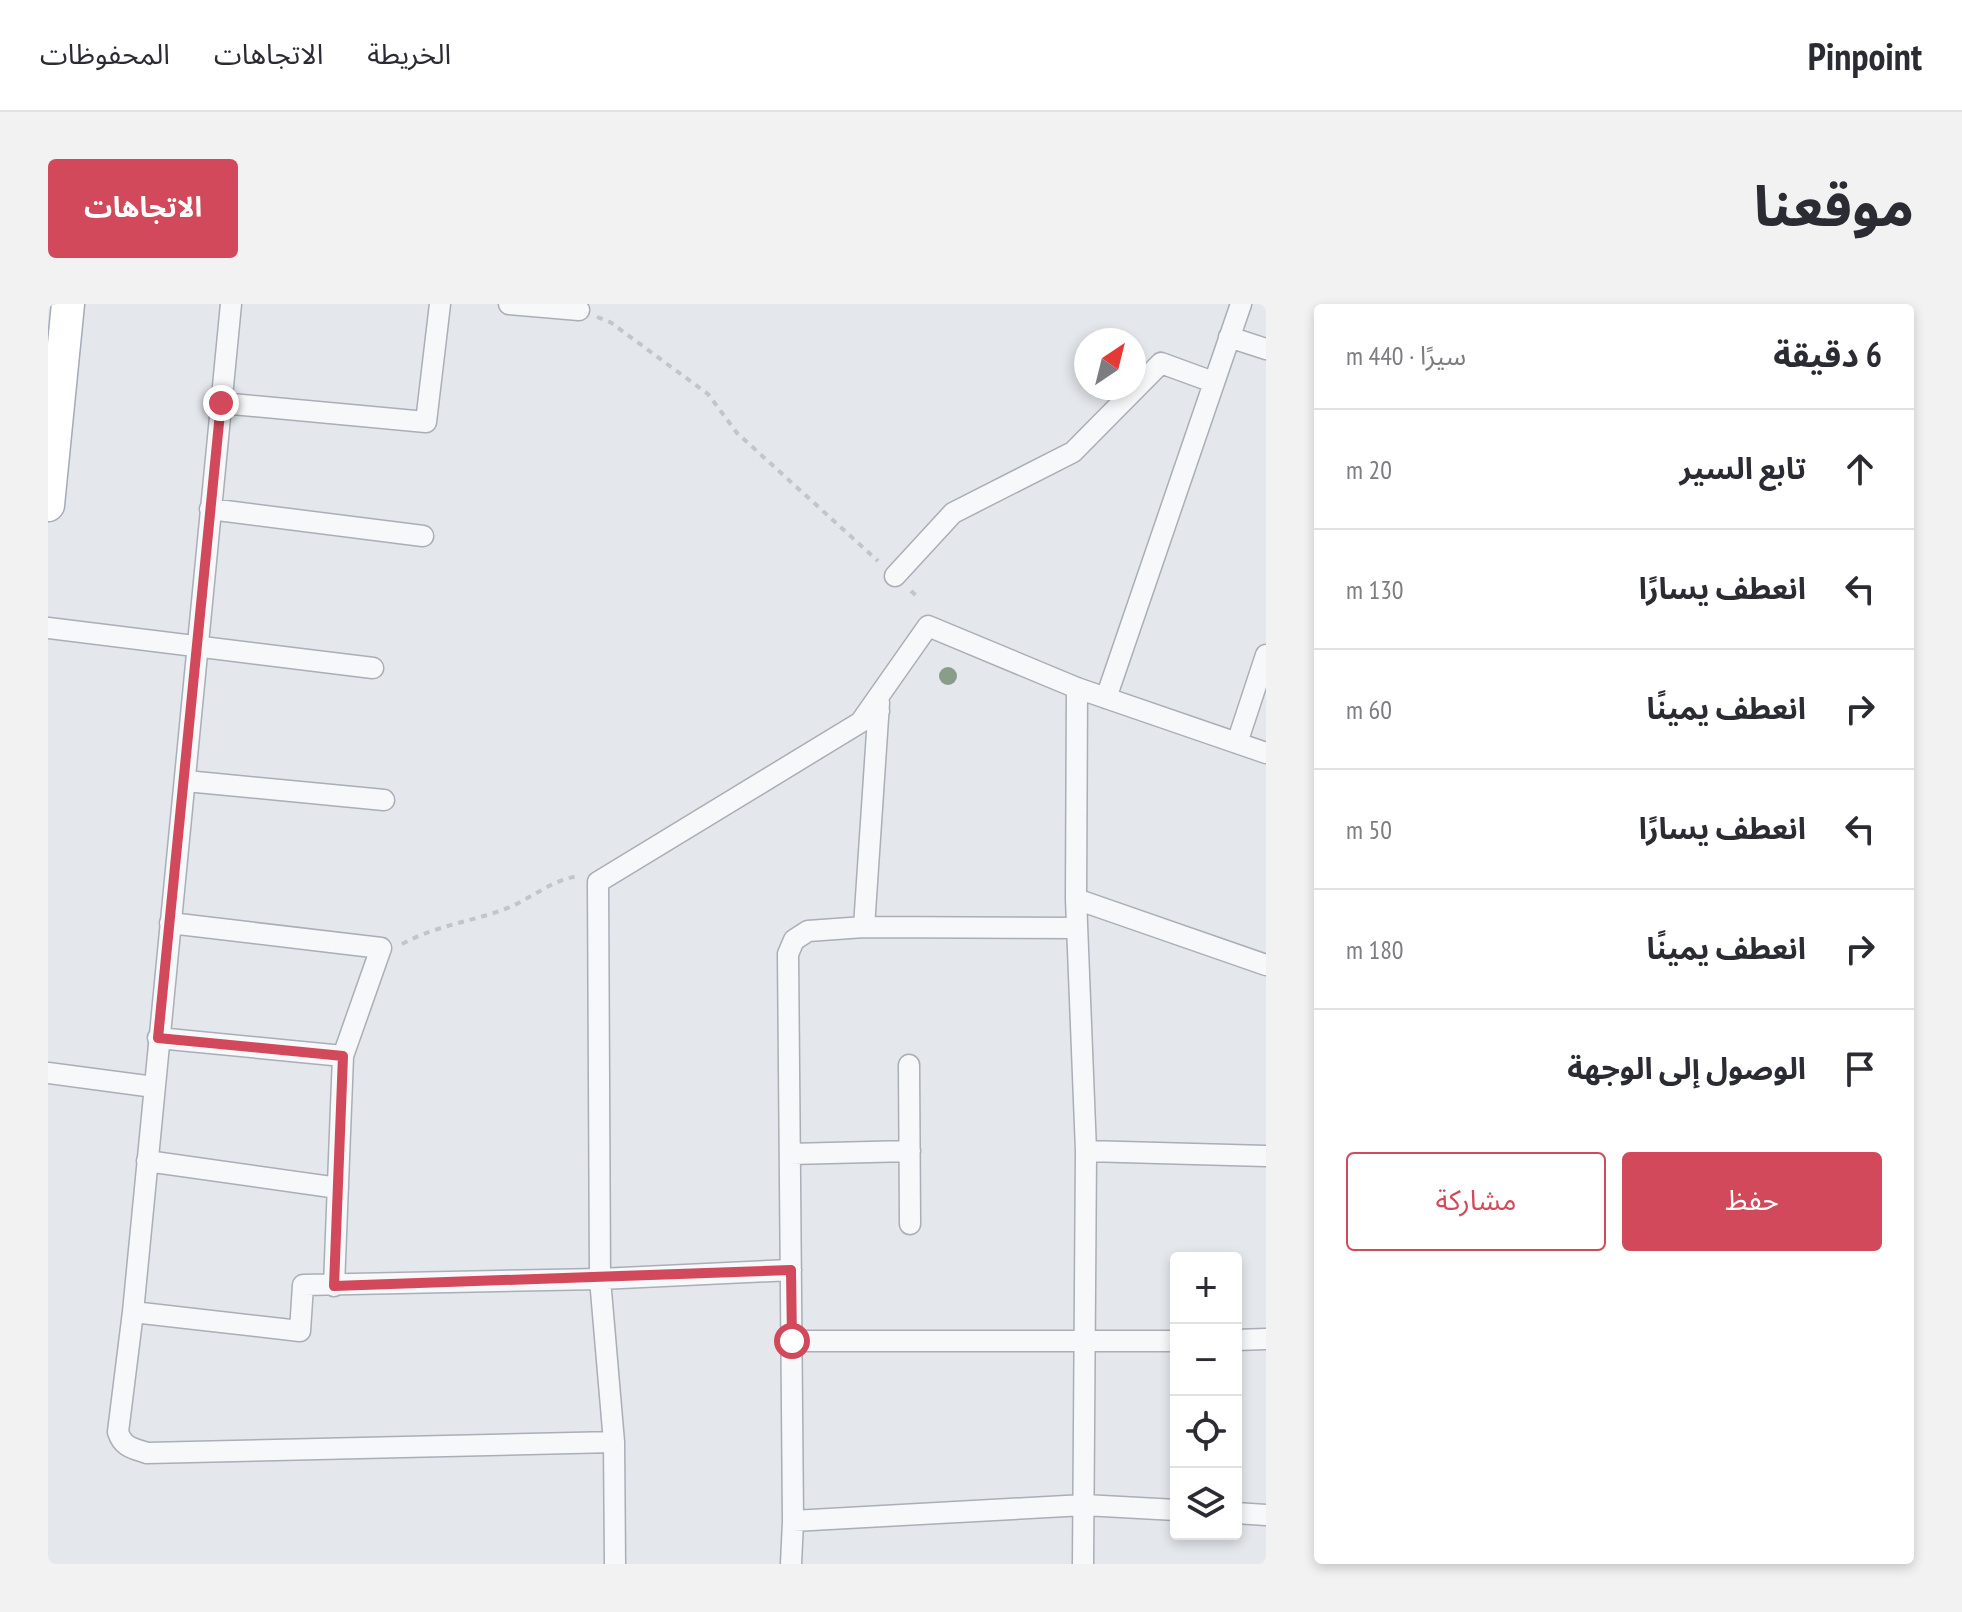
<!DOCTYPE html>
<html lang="ar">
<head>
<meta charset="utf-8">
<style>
  :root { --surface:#fff; --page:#f2f2f3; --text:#2b2b33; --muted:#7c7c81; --line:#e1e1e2; --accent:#d1495b }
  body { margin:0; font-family:"PT Sans Narrow","Noto Sans Arabic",sans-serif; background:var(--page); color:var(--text); direction:rtl }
  .controls { position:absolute; right:24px; bottom:24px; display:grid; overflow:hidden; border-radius:8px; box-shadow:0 4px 12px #0003 }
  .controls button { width:72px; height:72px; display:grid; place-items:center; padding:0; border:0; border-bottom:2px solid var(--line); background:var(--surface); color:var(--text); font:40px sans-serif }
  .compass { position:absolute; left:1026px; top:24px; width:72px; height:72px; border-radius:50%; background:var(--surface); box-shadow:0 4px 12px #0003; rotate:35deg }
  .stop { position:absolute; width:24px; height:24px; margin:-18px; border:6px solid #d1495b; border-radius:50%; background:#fff }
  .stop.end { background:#d1495b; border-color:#fff; box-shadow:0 2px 8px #0008 }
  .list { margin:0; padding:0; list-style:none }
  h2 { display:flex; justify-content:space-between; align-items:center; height:104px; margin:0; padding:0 32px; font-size:34px }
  h2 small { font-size:26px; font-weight:400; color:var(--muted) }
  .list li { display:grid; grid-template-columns:52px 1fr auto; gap:24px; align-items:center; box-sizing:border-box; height:120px; padding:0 32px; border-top:2px solid var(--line) }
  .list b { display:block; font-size:30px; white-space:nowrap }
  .list em { font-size:26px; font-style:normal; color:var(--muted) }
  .actions { display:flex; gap:16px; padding:24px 32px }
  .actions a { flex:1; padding:18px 0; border:2px solid var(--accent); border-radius:8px; text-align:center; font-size:28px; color:var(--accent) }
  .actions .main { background:var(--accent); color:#fff }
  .icon { flex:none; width:44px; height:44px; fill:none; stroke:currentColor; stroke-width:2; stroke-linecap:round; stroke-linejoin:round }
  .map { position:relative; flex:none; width:1218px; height:1260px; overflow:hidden; direction:ltr; border-radius:8px }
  header { display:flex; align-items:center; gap:48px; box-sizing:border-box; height:112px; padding:0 40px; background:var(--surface); border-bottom:2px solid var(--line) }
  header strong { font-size:38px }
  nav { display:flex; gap:44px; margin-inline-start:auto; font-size:28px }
  .intro { display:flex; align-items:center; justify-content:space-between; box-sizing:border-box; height:192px; padding:0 48px }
  h1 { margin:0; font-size:56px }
  .button { padding:20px 36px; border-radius:8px; background:var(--accent); color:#fff; font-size:28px; font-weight:700 }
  main { display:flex; gap:48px; padding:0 48px }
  aside { flex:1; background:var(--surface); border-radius:8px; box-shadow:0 4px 12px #0003 }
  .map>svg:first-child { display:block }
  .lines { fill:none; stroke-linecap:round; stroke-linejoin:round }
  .minor-casing { stroke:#a9aeb7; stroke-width:23 }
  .primary-casing { stroke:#a3abb8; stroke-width:35 }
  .path { stroke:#c2c5cb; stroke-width:4; stroke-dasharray:6 6; stroke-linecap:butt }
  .minor { stroke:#f7f8fa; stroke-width:20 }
  .primary { stroke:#fff; stroke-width:32 }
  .tree { fill:#899d89 }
  .route { stroke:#d1495b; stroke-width:10 }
</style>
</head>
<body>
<header>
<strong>Pinpoint</strong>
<nav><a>الخريطة</a><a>الاتجاهات</a><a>المحفوظات</a></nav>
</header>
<div class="intro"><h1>موقعنا</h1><a class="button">الاتجاهات</a></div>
<main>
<aside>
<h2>6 دقيقة<small>سيرًا · 440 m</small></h2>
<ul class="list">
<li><svg class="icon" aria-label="ahead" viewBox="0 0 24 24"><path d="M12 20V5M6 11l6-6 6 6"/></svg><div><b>تابع السير</b></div><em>20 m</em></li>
<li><svg class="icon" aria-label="left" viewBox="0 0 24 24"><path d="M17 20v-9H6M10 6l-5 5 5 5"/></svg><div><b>انعطف يسارًا</b></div><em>130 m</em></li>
<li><svg class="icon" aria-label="right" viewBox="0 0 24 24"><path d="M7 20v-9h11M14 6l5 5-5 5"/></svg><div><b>انعطف يمينًا</b></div><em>60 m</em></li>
<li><svg class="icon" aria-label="left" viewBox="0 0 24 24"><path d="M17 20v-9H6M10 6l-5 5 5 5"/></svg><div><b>انعطف يسارًا</b></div><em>50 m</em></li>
<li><svg class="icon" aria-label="right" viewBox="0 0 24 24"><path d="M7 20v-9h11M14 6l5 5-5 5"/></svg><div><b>انعطف يمينًا</b></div><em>180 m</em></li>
<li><svg class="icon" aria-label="arrive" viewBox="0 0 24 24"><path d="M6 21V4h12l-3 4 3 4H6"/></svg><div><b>الوصول إلى الوجهة</b></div></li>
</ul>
<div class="actions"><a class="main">حفظ</a><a>مشاركة</a></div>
</aside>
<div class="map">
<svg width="1218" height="1260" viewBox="0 0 1218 1260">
  <rect width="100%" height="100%" fill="#e4e7ec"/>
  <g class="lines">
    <!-- minor casing -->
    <g class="minor-casing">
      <path id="minor" d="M 183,0 L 85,1008 L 70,1128 C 75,1143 84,1144 99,1149 L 566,1138
        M 461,0 L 531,6
        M 1181,33 L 1218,45
        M 173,99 L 378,118 L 392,0
        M 162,205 L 375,232
        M 847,272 L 905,209 L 1025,148 L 1113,59 L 1165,78
        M 0,324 L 325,364
        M 1029,384 L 1028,595 L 1038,847 L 1035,1260
        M 1058,394 L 1193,0
        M 814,416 L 880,322 L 1029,384 L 1218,449
        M 1189,439 L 1218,351
        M 138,477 L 336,496
        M 1028,595 L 1218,661
        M 122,619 L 333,644 L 295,752 L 286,982
        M 816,623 L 831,399
        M 110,734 L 295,752
        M 861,761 L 862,920
        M 0,769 L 106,783
        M 1038,847 L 1218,852
        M 742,850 L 862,847
        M 99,857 L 290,884
        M 85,1008 L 252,1027 L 255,981 L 552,975 L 743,966
        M 1188,1036 L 1218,1035
        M 744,1037 L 1128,1037
        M 1188,1209 L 1218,1211
        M 745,1217 L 1036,1201 L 1128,1206
        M 567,1260 L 566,1138 L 552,975 L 550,578 L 831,407
        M 743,1260 L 745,1217 L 740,650 L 746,636 L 760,627 L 816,623 L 1029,624"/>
    </g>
    <!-- primary casing -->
    <g class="primary-casing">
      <path id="primary" d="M 0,201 L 20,0"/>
    </g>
    <!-- path -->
    <path class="path" d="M 549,13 L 562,18 L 660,90 L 689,129 L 830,257
      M 863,287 L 872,295
      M 354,640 C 391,620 425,618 462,603 C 485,593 506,575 531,572"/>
    <!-- minor -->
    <use href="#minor" class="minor"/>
    <!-- primary -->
    <use href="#primary" class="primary"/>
  </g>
  <!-- trees -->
  <circle class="tree" cx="900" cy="372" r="9"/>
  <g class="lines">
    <!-- route -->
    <path class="route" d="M 173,99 L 110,734 L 295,752 L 286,982 L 743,966 L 744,1037"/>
  </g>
</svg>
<div class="controls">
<button>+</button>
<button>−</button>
<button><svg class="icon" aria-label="locate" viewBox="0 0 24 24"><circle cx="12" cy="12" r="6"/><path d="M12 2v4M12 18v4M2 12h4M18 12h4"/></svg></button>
<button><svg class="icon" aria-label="layers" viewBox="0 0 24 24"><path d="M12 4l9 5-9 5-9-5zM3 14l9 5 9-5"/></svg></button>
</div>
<svg class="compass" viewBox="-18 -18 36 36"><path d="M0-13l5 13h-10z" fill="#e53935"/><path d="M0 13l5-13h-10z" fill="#7c7c81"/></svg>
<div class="stop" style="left:744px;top:1037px"></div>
<div class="stop end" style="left:173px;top:99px"></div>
</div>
</main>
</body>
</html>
